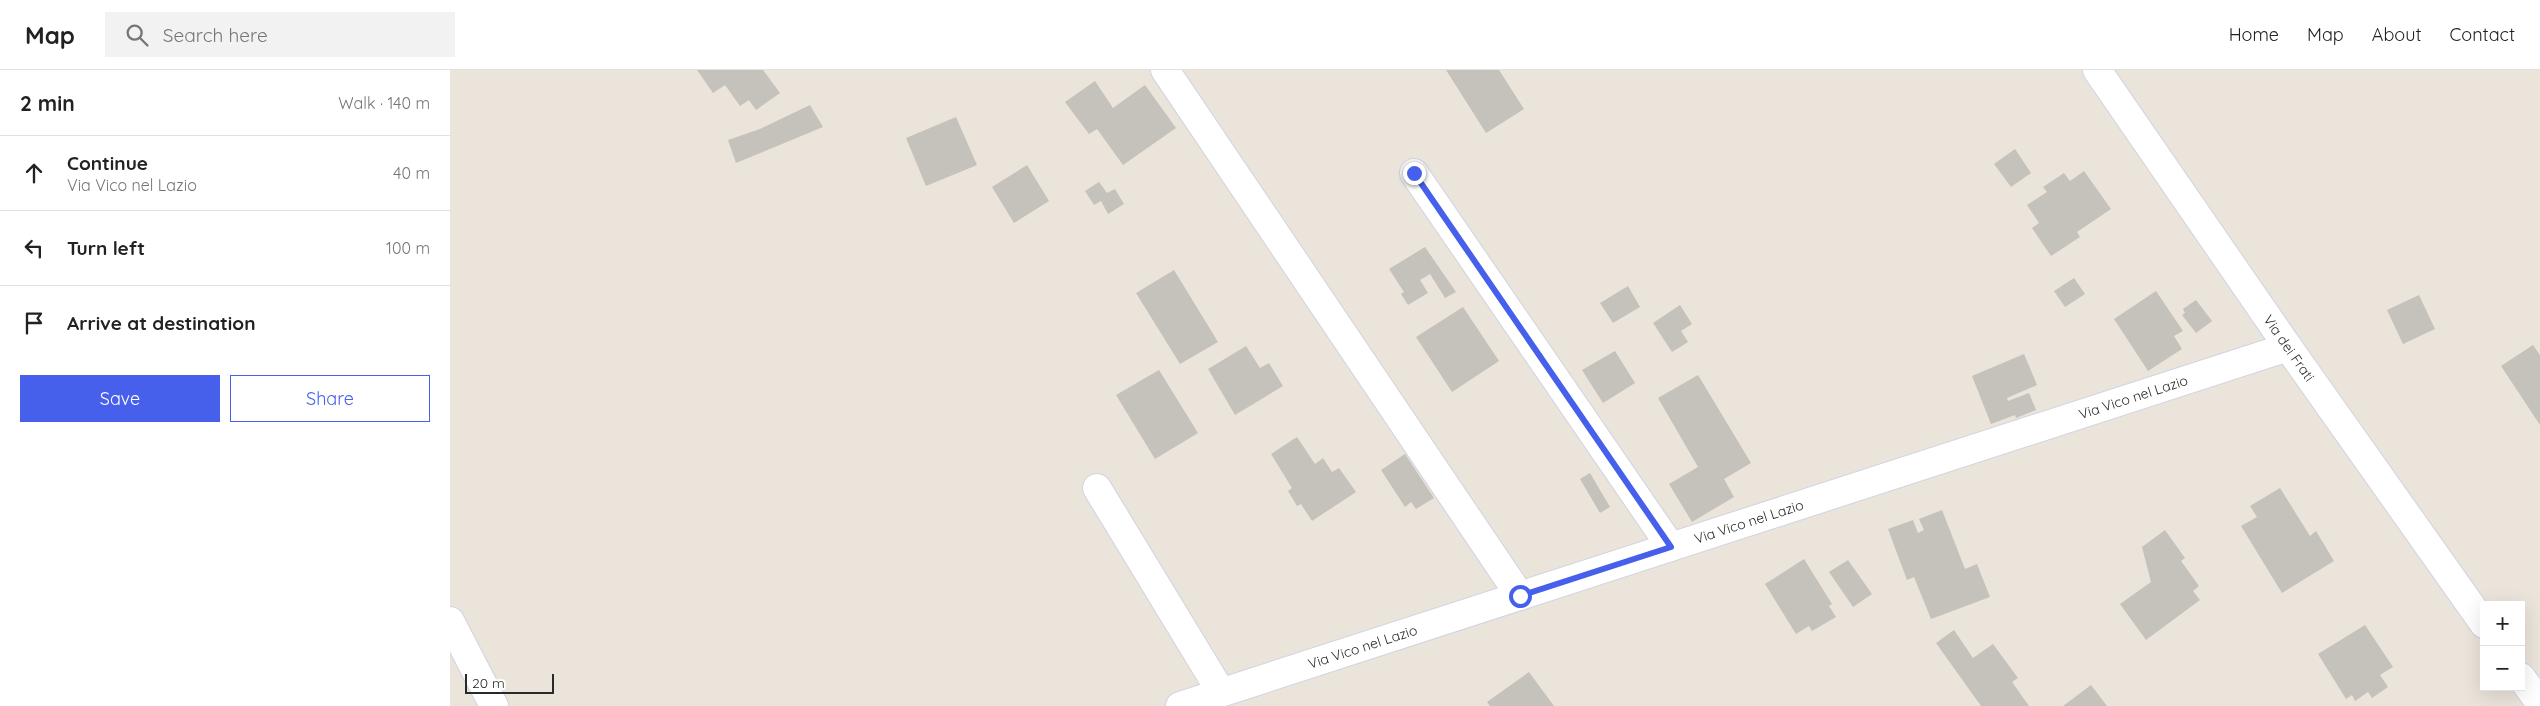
<!DOCTYPE html>
<html lang="en">
<head>
<meta charset="utf-8">
<style>
  :root { --surface:#fff; --page:#f2f2f2; --text:#222; --muted:#767676; --line:#e0e0e0; --accent:#4760ec }
  body { margin:0; font-family:Quicksand,sans-serif; background:var(--page); color:var(--text) }
  .controls { position:absolute; right:15px; bottom:15px; display:grid; overflow:hidden; border-radius:0px; box-shadow:0 5px 20px #0002 }
  .controls button { width:45px; height:45px; display:grid; place-items:center; padding:0; border:0; border-bottom:1px solid var(--line); background:var(--surface); color:var(--text); font:25px sans-serif }
  .scale { position:absolute; left:15px; bottom:12px; width:89px; box-sizing:border-box; padding-left:5px; border:2px solid #292929; border-top:0; font-size:14px; line-height:18px; white-space:nowrap; color:#292929; -webkit-text-stroke:4px #fff; paint-order:stroke }
  .stop { position:absolute; width:15px; height:15px; margin:-11px; border:4px solid #4760ec; border-radius:50%; background:#fff }
  .stop.end { background:#4760ec; border-color:#fff; box-shadow:0 1px 5px #0008 }
  .list { margin:0; padding:0; list-style:none }
  h2 { display:flex; justify-content:space-between; align-items:center; height:65px; margin:0; padding:0 20px; font-size:21px }
  h2 small { font-size:16px; font-weight:400; color:var(--muted) }
  .list li { display:grid; grid-template-columns:32px 1fr auto; gap:15px; align-items:center; box-sizing:border-box; height:75px; padding:0 20px; border-top:1px solid var(--line) }
  .list b { display:block; font-size:19px; white-space:nowrap }
  .list p { margin:0; font-size:16px; white-space:nowrap; color:var(--muted) }
  .list em { font-size:16px; font-style:normal; color:var(--muted) }
  .actions { display:flex; gap:10px; padding:15px 20px }
  .actions a { flex:1; padding:11px 0; border:1px solid var(--accent); border-radius:0px; text-align:center; font-size:18px; color:var(--accent) }
  .actions .main { background:var(--accent); color:#fff }
  .icon { flex:none; width:28px; height:28px; fill:none; stroke:currentColor; stroke-width:2; stroke-linecap:round; stroke-linejoin:round }
  .map { position:relative; flex:none; width:2090px; height:636px; overflow:hidden }
  header { display:flex; align-items:center; gap:30px; box-sizing:border-box; height:70px; padding:0 25px; background:var(--surface); border-bottom:1px solid var(--line) }
  header strong { font-size:24px }
  nav { display:flex; gap:28px; margin-inline-start:auto; font-size:18px }
  .search { width:350px; height:45px; background:var(--page); display:flex; align-items:center; gap:12px; box-sizing:border-box; padding:0 18px; border-radius:0px; color:var(--muted); font-size:19px }
  main { display:flex }
  aside { flex:1; background:var(--surface) }
  .map>svg:first-child { display:block }
  .building { fill:#c5c1bb }
  .lines { fill:none; stroke-linecap:round; stroke-linejoin:round }
  .minor-casing { stroke:#d1d3e1; stroke-width:30 }
  .minor { stroke:#fff; stroke-width:28 }
  .route { stroke:#4760ec; stroke-width:6 }
  .labels { text-anchor:middle; dominant-baseline:central; stroke-width:4.5; stroke-linejoin:round; paint-order:stroke }
  .street-label { font-size:14px; fill:#292929; stroke:#fff }
</style>
</head>
<body>
<header>
<strong>Map</strong>
<div class="search"><svg class="icon" aria-label="search" viewBox="0 0 24 24"><circle cx="10" cy="10" r="6"/><path d="M15 15l6 6"/></svg>Search here</div>
<nav><a>Home</a><a>Map</a><a>About</a><a>Contact</a></nav>
</header>
<main>
<aside>
<h2>2 min<small>Walk · 140 m</small></h2>
<ul class="list">
<li><svg class="icon" aria-label="ahead" viewBox="0 0 24 24"><path d="M12 20V5M6 11l6-6 6 6"/></svg><div><b>Continue</b><p>Via Vico nel Lazio</p></div><em>40 m</em></li>
<li><svg class="icon" aria-label="left" viewBox="0 0 24 24"><path d="M17 20v-9H6M10 6l-5 5 5 5"/></svg><div><b>Turn left</b></div><em>100 m</em></li>
<li><svg class="icon" aria-label="arrive" viewBox="0 0 24 24"><path d="M6 21V4h12l-3 4 3 4H6"/></svg><div><b>Arrive at destination</b></div></li>
</ul>
<div class="actions"><a class="main">Save</a><a>Share</a></div>
</aside>
<div class="map">
<svg width="2090" height="636" viewBox="0 0 2090 636">
  <rect width="100%" height="100%" fill="#eae4db"/>
  <!-- building -->
  <path class="building" d="M 247,0 L 313,0 L 330,23 L 306,40 L 299,30 L 290,36 L 275,15 L 263,23 Z
    M 996,0 L 1049,0 L 1074,39 L 1036,63 Z
    M 645,11 L 663,38 L 695,15 L 726,58 L 673,95 L 647,59 L 639,64 L 615,32 Z
    M 360,35 L 373,57 L 286,93 L 278,70 L 310,59 Z
    M 506,47 L 527,95 L 476,116 L 456,68 Z
    M 1565,79 L 1581,103 L 1561,117 L 1544,94 Z
    M 577,95 L 599,131 L 564,153 L 542,117 Z
    M 1634,101 L 1661,139 L 1627,162 L 1630,167 L 1601,186 L 1582,158 L 1589,153 L 1577,135 L 1597,122 L 1593,117 L 1614,103 L 1620,111 Z
    M 649,112 L 657,123 L 665,119 L 674,134 L 658,144 L 651,131 L 644,135 L 635,121 Z
    M 975,177 L 1006,222 L 995,228 L 980,204 L 970,210 L 978,223 L 958,235 L 951,224 L 954,222 L 939,199 Z
    M 724,200 L 768,272 L 730,294 L 686,223 Z
    M 1624,208 L 1635,224 L 1615,237 L 1604,221 Z
    M 1178,216 L 1190,237 L 1163,253 L 1150,233 Z
    M 1706,221 L 1733,261 L 1724,266 L 1732,279 L 1698,301 L 1664,249 Z
    M 1969,225 L 1985,259 L 1953,274 L 1937,240 Z
    M 1746,230 L 1762,251 L 1746,263 L 1732,245 L 1735,243 L 1733,239 Z
    M 1230,235 L 1242,254 L 1231,261 L 1238,272 L 1222,282 L 1203,253 Z
    M 1013,237 L 1049,291 L 1002,322 L 966,267 Z
    M 2083,275 L 2090,285 L 2090,355 L 2051,296 Z
    M 796,276 L 810,298 L 819,293 L 833,316 L 785,345 L 758,299 Z
    M 1165,281 L 1185,313 L 1153,333 L 1132,300 Z
    M 1574,284 L 1587,315 L 1557,328 L 1558,331 L 1579,323 L 1586,340 L 1566,348 L 1565,345 L 1541,354 L 1522,306 Z
    M 709,300 L 748,363 L 705,389 L 666,325 Z
    M 1248,305 L 1301,393 L 1274,409 L 1284,427 L 1242,452 L 1219,414 L 1248,397 L 1208,328 Z
    M 847,367 L 865,394 L 873,388 L 882,402 L 889,398 L 906,422 L 862,451 L 851,434 L 847,436 L 838,421 L 842,418 L 821,384 Z
    M 955,384 L 984,428 L 966,439 L 961,432 L 955,437 L 931,400 Z
    M 1140,403 L 1160,437 L 1150,443 L 1130,409 Z
    M 1830,418 L 1860,466 L 1866,461 L 1884,491 L 1832,523 L 1791,456 L 1807,447 L 1800,436 Z
    M 1492,440 L 1515,499 L 1527,494 L 1540,527 L 1481,549 L 1464,507 L 1457,510 L 1438,459 L 1463,450 L 1468,463 L 1474,460 L 1469,449 Z
    M 1715,460 L 1735,488 L 1731,491 L 1749,516 L 1743,521 L 1750,530 L 1696,570 L 1670,534 L 1701,512 L 1692,477 Z
    M 1354,489 L 1382,534 L 1379,536 L 1386,547 L 1362,561 L 1359,556 L 1346,564 L 1315,514 Z
    M 1398,490 L 1422,524 L 1403,537 L 1379,502 Z
    M 1915,555 L 1943,597 L 1930,605 L 1938,617 L 1922,628 L 1918,622 L 1905,631 L 1902,625 L 1896,629 L 1868,584 Z
    M 1504,560 L 1523,588 L 1543,574 L 1568,608 L 1562,612 L 1579,636 L 1531,636 L 1486,573 Z
    M 1079,602 L 1104,636 L 1040,636 L 1037,632 Z
    M 1641,615 L 1657,636 L 1613,636 Z"/>
  <g class="lines">
    <!-- minor casing -->
    <g class="minor-casing">
      <g id="minor">
        <path d="M 715,0 L 1070,526"/>
        <path id="s1" d="M 1647,0 L 1838,277 L 2034,554"/>
        <path d="M 964,103 L 1221,477"/>
        <path d="M 647,418 L 771,622"/>
        <path d="M 0,551 L 44,636"/>
        <path d="M 2071,607 L 2090,633"/>
        <path id="s2" d="M 730,636 L 1838,277"/>
      </g>
    </g>
    <!-- minor -->
    <use href="#minor" class="minor"/>
  </g>
  <g class="lines">
    <!-- route -->
    <path class="route" d="M 964,103 L 1221,477 L 1070,526"/>
  </g>
  <g class="labels">
    <!-- street labels -->
    <g class="street-label">
      <text stroke="none"><textPath href="#s1" startOffset="338">Via dei Frati</textPath></text>
      <text stroke="none"><textPath href="#s2" startOffset="1002">Via Vico nel Lazio</textPath></text>
      <text stroke="none"><textPath href="#s2" startOffset="598">Via Vico nel Lazio</textPath></text>
      <text stroke="none"><textPath href="#s2" startOffset="192">Via Vico nel Lazio</textPath></text>
    </g>
  </g>
</svg>
<div class="controls">
<button>+</button>
<button>−</button>
</div>
<div class="scale">20 m</div>
<div class="stop" style="left:1070px;top:526px"></div>
<div class="stop end" style="left:964px;top:103px"></div>
</div>
</main>
</body>
</html>
